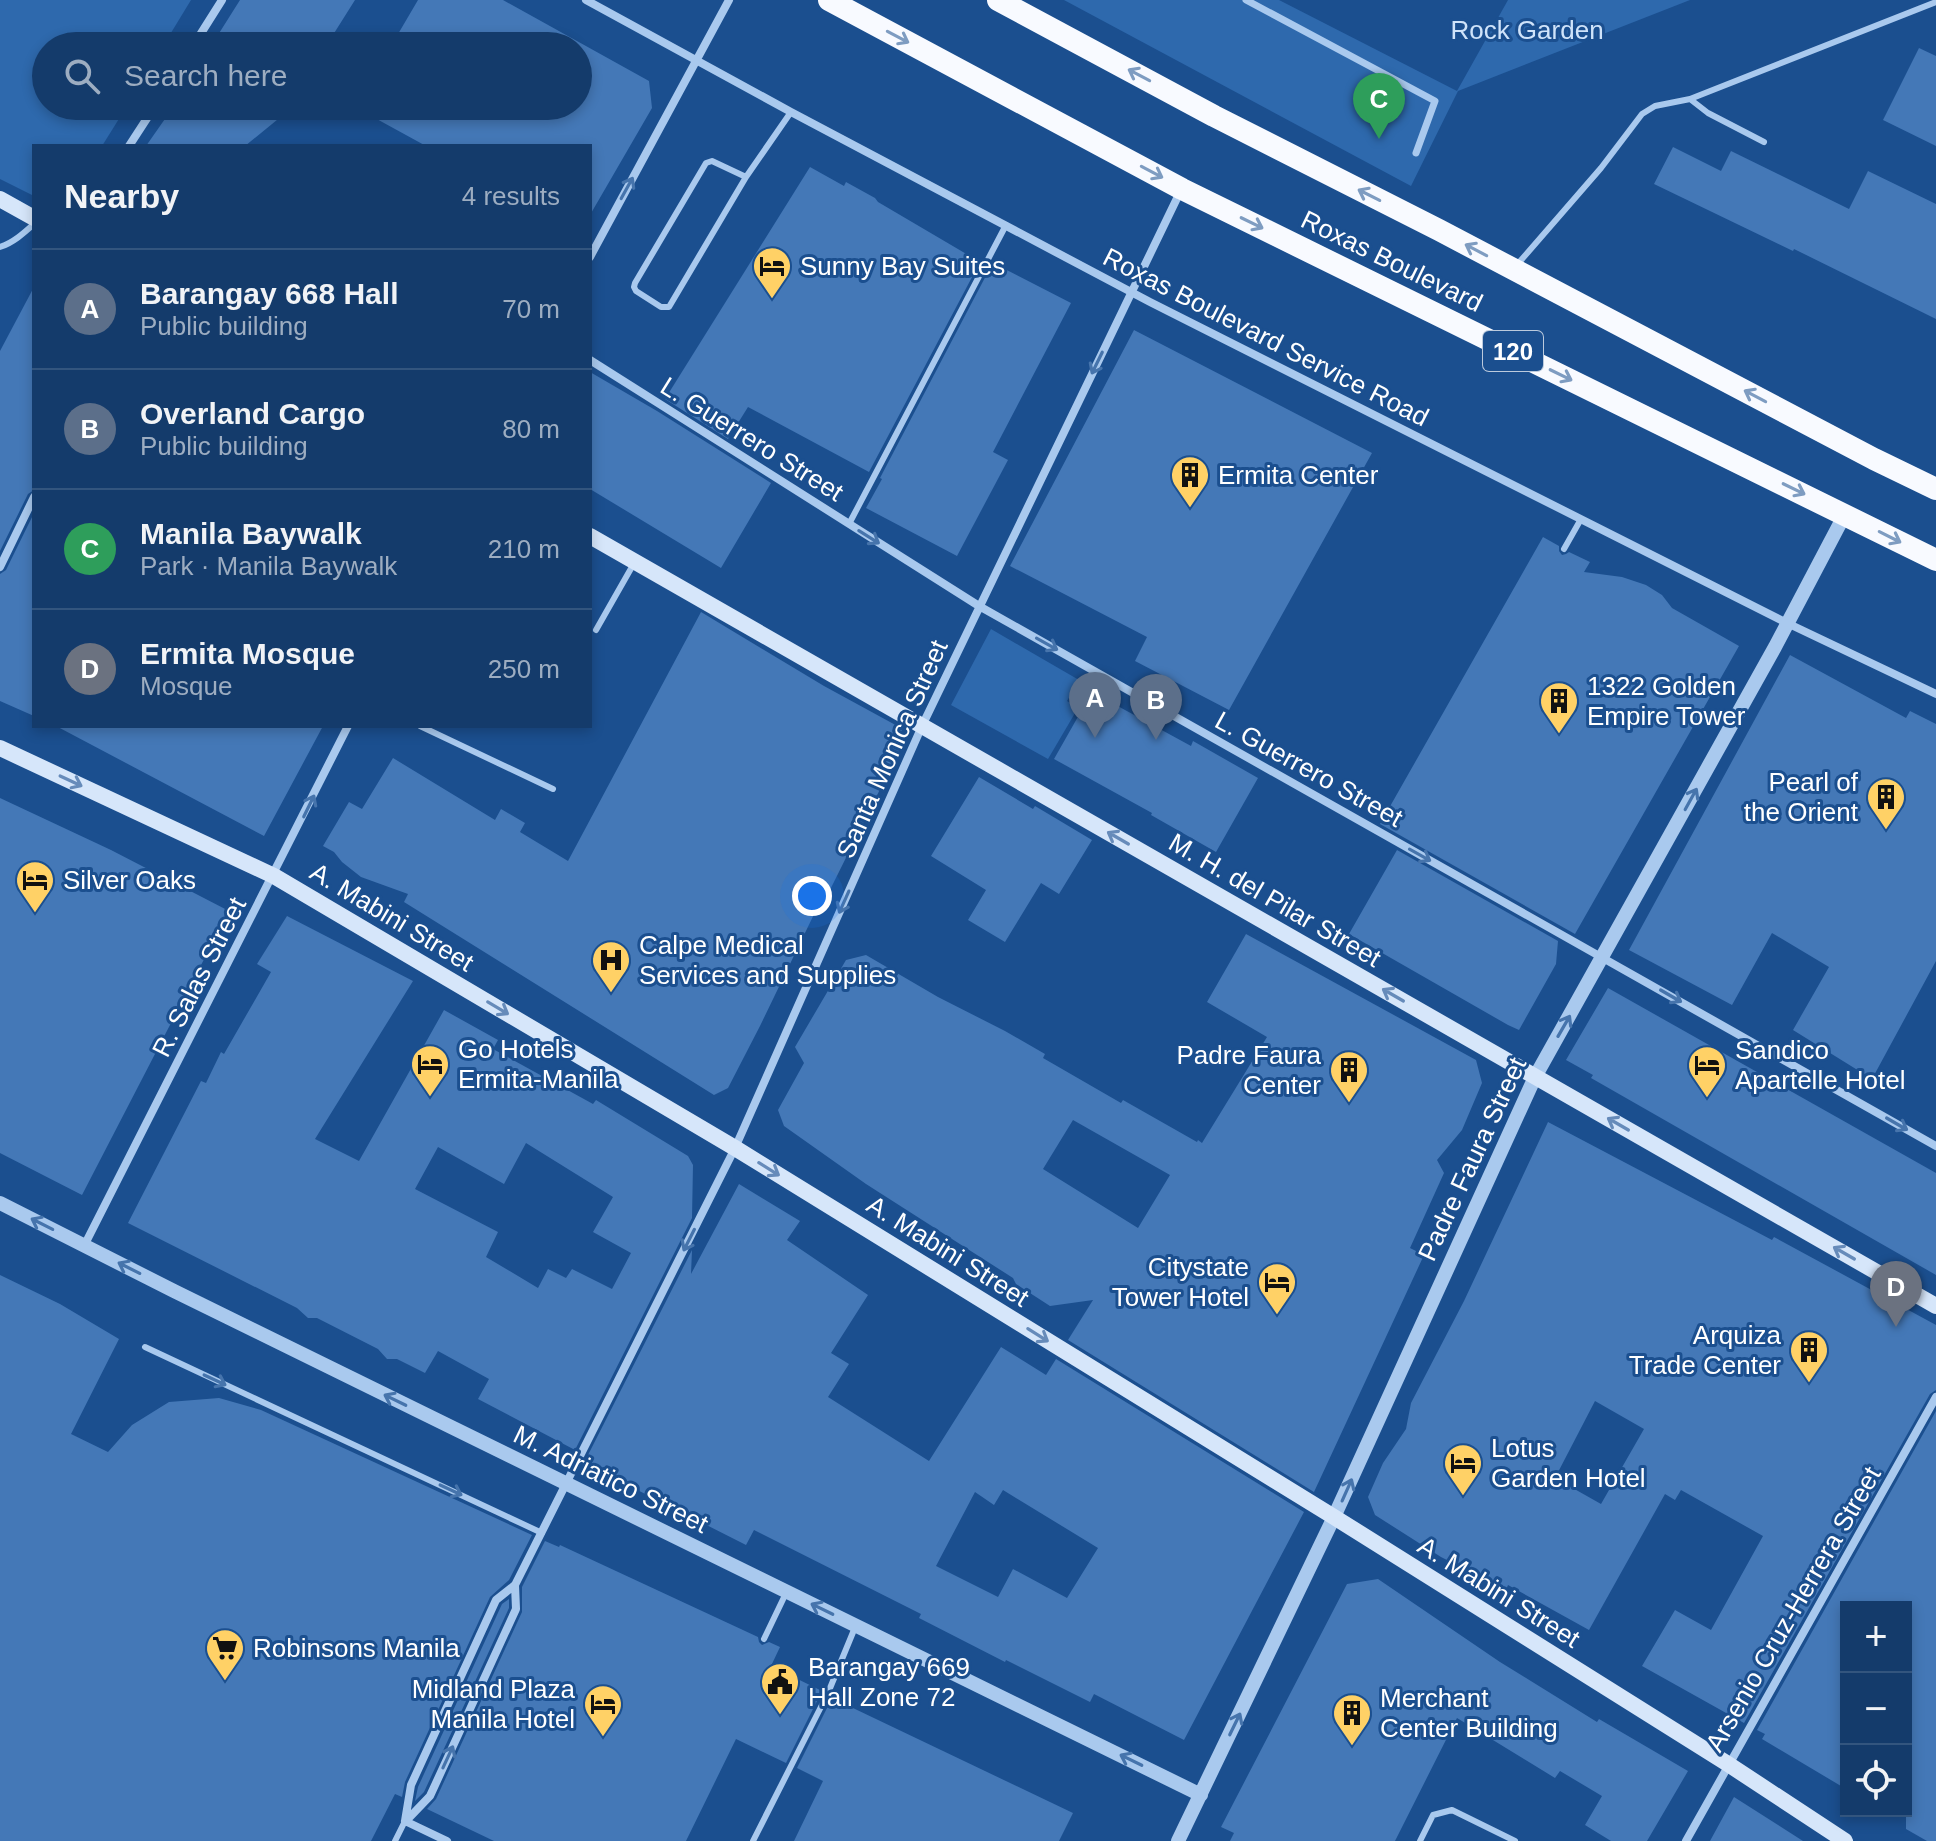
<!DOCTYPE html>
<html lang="en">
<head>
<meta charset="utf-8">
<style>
  :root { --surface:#143b6b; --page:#214673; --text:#f1f3f6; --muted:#9dadc1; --line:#33557e; --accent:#ffd166 }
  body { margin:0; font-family:Helvetica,sans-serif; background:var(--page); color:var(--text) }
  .controls { position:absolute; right:24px; bottom:24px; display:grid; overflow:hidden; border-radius:0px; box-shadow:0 4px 12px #0003 }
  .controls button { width:72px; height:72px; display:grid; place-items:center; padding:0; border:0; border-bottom:2px solid var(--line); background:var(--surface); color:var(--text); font:40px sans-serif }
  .you { position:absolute; left:812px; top:896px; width:28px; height:28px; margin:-20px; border:6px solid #fff; border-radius:50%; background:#1a73e8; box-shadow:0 0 0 12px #1a73e833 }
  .badge { display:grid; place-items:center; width:52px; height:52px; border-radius:50%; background:var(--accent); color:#fff; font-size:26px; font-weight:700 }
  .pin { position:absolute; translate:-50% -66px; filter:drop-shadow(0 2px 4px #0008) }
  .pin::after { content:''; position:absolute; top:42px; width:28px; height:24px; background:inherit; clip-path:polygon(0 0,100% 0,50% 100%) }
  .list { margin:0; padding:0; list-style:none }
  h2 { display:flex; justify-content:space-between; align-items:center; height:104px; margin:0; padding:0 32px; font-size:34px }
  h2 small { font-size:26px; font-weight:400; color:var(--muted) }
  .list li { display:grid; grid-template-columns:52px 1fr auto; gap:24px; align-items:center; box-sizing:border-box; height:120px; padding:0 32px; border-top:2px solid var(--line) }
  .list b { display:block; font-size:30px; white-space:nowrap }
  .list p { margin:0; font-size:26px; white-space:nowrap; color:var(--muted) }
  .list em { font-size:26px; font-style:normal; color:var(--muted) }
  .icon { flex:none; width:44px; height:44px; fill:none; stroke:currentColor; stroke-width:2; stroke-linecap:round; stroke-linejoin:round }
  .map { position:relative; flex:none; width:1936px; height:1841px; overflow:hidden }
  .search { position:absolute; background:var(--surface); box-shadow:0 4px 12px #0003; left:32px; top:32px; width:560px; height:88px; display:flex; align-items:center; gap:20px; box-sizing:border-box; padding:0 28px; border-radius:44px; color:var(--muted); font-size:30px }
  .panel { position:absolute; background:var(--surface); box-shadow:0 4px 12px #0003; left:32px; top:144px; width:560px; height:584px; border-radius:0px }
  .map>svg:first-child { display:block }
  .green { fill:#2e69ad }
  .building { fill:#4478b7; fill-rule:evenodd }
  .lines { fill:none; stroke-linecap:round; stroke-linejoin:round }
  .service { stroke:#a9c9ee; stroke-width:6 }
  .pedestrian { stroke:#a9c9ee; stroke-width:7 }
  .minor { stroke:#a9c9ee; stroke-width:8 }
  .tertiary { stroke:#a9c9ee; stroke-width:14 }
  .secondary { stroke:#d6e6fa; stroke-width:16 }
  .trunk { stroke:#f8faff; stroke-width:22 }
  .oneway { stroke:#7e9cc1 }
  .oneway2 { stroke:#4674ac }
  .oneway3 { stroke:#668bba }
  .labels { text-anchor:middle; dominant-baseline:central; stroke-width:6; stroke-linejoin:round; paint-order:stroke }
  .shield { fill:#1b4f8f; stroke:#bbcadd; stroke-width:2 }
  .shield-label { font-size:24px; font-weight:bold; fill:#fff }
  .park-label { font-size:26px; fill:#cfe3fa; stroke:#1b4f8f }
  .street-label { font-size:26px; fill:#fff; stroke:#1b4f8f }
  .poi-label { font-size:26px; fill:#fff; stroke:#1b4f8f; text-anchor:start }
</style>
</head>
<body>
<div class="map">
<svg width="1936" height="1841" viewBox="0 0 1936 1841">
  <rect width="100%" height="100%" fill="#1b4f8f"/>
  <!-- green -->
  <path class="green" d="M 0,0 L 191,0 L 163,46 L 46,46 L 46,106 L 127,106 L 102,146 L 34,146 L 34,196 L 0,179 Z
    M 1064,0 L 1279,0 L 1457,91 L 1508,0 L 1690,0 L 1458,91 L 1411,186 Z
    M 991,629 L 1079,680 L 1067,701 L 1078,708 L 1048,759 L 951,705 Z"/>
  <!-- building -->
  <path class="building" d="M 240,0 L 355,0 L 326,46 L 211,46 Z
    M 418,0 L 503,0 L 649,81 L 652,108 L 590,215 L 590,146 L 426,146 L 353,106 L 578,106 L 578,46 L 391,46 Z
    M 1919,48 L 1936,56 L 1936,146 L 1883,120 Z
    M 174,106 L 294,106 L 245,146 L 146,146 Z
    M 1673,147 L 1721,171 L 1731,151 L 1849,209 L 1868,171 L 1936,204 L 1936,319 L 1794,249 L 1793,251 L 1654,184 Z
    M 810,167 L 844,186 L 846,182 L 875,198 L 878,202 L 980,262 L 869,472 L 748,407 L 728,439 L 665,399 Z
    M 995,264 L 1071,303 L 993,452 L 1008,460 L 957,556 L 866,508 L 882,479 L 880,478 L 990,268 L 992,269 Z
    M 34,287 L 34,490 L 28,494 L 0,551 L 0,351 Z
    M 1134,330 L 1372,453 L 1229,710 L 1135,661 L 1147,637 L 1010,566 Z
    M 590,372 L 657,411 L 771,483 L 721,568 L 590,489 Z
    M 34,513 L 34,716 L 0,701 L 0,574 L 6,570 Z
    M 1543,537 L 1559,546 L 1559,551 L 1562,555 L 1566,554 L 1569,552 L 1590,562 L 1584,572 L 1622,577 L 1646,585 L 1662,595 L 1672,608 L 1739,646 L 1575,934 L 1380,824 Z
    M 701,612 L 824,686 L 901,728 L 904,741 L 822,906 L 819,904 L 760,1026 L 728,1088 L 714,1095 L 404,902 L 408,894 L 361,877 L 342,862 L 334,852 L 323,846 L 349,802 L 362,809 L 393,758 L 495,820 L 501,809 L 525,823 L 520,832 L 568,861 Z
    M 1790,655 L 1906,718 L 1910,711 L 1936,724 L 1936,961 L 1872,1079 L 1793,1030 L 1829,967 L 1772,933 L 1732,1005 L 1629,950 Z
    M 1092,692 L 1191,746 L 1193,741 L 1258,778 L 1216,852 L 1151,815 L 1152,813 L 1054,759 Z
    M 56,726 L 323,726 L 264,836 Z
    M 979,777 L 1033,809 L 1035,806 L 1092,840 L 1059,894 L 1041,883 L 1005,942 L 968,920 L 986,890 L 931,856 Z
    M 0,798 L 111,850 L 229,911 L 82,1195 L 0,1153 Z
    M 1397,850 L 1558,941 L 1556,964 L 1519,1030 L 1508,1025 L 1349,934 Z
    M 287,916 L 413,981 L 315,1139 L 359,1161 L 444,1010 L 498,1040 L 493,1049 L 593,1104 L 596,1100 L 688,1156 L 693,1165 L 692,1218 L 575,1450 L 478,1399 L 489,1379 L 438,1351 L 425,1373 L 397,1359 L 387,1359 L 378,1349 L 317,1318 L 308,1318 L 297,1308 L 128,1223 L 201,1081 L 206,1083 L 221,1052 L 224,1054 L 271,972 L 257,964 ZM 526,1143 L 613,1197 L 593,1232 L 631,1253 L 612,1289 L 572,1269 L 566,1278 L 548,1269 L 538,1288 L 486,1257 L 498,1232 L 415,1189 L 438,1147 L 504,1184 Z
    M 1246,934 L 1476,1060 L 1482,1083 L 1462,1130 L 1437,1160 L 1444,1173 L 1410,1248 L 1424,1255 L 1314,1492 L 1068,1340 L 1093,1300 L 1050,1306 L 1016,1284 L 1013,1278 L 866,1184 L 784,1126 L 778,1110 L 804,1063 L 795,1047 L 846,960 L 866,955 L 938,997 L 1005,1031 L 1045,1054 L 1043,1058 L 1121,1103 L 1123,1100 L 1197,1142 L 1198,1140 L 1202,1143 L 1267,1037 L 1207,1002 ZM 1073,1120 L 1170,1175 L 1138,1228 L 1043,1169 Z
    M 1608,988 L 1936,1173 L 1936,1275 L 1591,1078 L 1593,1075 L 1566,1060 Z
    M 1548,1122 L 1772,1240 L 1774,1237 L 1936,1325 L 1936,1390 L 1930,1394 L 1744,1723 L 1642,1666 L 1675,1610 L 1711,1630 L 1763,1536 L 1681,1490 L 1675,1500 L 1665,1494 L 1589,1630 L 1508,1585 L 1506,1590 L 1441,1557 L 1375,1515 L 1368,1497 L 1383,1463 L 1406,1429 L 1411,1403 L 1464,1301 ZM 1595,1401 L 1644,1429 L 1601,1504 L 1555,1478 Z
    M 739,1184 L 800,1221 L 787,1240 L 868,1295 L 831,1353 L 849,1364 L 828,1397 L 929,1461 L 1001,1347 L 1046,1375 L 1056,1359 L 1304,1512 L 1184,1740 L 1094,1694 L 1090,1702 L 1006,1660 L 1005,1662 L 919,1618 L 921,1614 L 754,1530 L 746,1545 L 588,1465 L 592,1459 L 587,1457 L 692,1250 L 691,1274 ZM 1003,1490 L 1098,1548 L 1067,1598 L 1013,1569 L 998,1597 L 936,1566 L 975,1492 L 994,1505 Z
    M 0,1275 L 60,1304 L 119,1339 L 71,1434 L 108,1452 L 132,1425 L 169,1402 L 219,1398 L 261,1410 L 532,1535 L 509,1580 L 490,1597 L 405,1782 L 402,1797 L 395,1794 L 371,1841 L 0,1841 Z
    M 1936,1411 L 1936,1841 L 1927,1841 L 1906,1829 L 1906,1607 L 1846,1607 L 1846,1789 L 1762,1739 L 1765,1734 L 1757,1730 Z
    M 545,1541 L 559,1547 L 560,1545 L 758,1637 L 759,1642 L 762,1645 L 769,1642 L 780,1647 L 771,1666 L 822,1691 L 786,1763 L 736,1739 L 686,1841 L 494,1841 L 427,1809 L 436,1799 L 522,1612 L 522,1587 Z
    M 1378,1579 L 1500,1662 L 1597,1722 L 1599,1719 L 1688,1771 L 1647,1841 L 1611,1841 L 1585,1825 L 1602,1796 L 1560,1771 L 1555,1778 L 1457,1718 L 1395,1841 L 1230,1841 L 1234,1833 L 1221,1827 L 1347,1584 Z
    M 509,1599 L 509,1608 L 424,1792 L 415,1801 L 418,1787 L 502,1604 Z
    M 832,1698 L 1073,1813 L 1059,1841 L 794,1841 L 823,1781 L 797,1768 Z
    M 1734,1797 L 1803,1841 L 1710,1841 Z"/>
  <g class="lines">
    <!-- service -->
    <path class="service" d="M 1764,142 L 1708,113 L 1690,99 L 1936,2
      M 746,177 L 712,161 L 706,163 L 635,283 L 634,287 L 636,291 L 661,307 L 669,307 L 746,177 L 791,112
      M 0,247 C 13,243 24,233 34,224
      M 1516,266 L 1601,168 L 1642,114 L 1655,106 L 1690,99
      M 849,524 L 1006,225
      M 1564,549 L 1581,519
      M 596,630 L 633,565
      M 420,726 L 553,789
      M 145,1347 L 542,1533
      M 764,1639 L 787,1591
      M 395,1841 L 405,1821
      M 753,1841 L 828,1693 L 856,1625
      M 1420,1841 L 1433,1815 L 1452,1810 L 1515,1841"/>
    <!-- pedestrian -->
    <path class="pedestrian" d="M 1246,0 L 1435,101 L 1416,153"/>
    <!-- minor -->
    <path class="minor" d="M 586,0 L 791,112 L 1150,302 L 1787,623 L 1936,694
      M 193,46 L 222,0
      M 129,146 L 155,106
      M 590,257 L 729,0
      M 590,360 L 979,606 L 1936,1146
      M 0,567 L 34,497
      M 84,1246 L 348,726
      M 405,1821 L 411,1785 L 496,1600 L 515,1585 L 735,1148 L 922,726 L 1181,190
      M 405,1821 L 447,1841
      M 406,1821 L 430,1796 L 516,1609 L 515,1585
      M 1686,1841 L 1936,1397"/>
    <!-- tertiary -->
    <path class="tertiary" d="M 0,1203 L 174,1291 L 1201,1795
      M 1178,1841 L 1334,1517 L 1535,1077 L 1775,647 L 1845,514"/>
    <!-- secondary -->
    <path class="secondary" d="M 0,199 L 34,218
      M 590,536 L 1936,1306
      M 0,748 L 274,876 L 735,1148 L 1334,1517 L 1728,1764 L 1845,1841"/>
    <!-- trunk -->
    <path class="trunk" d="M 829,0 L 1182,189 L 1936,560
      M 998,0 L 1214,116 L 1439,230 L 1874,459 L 1936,489"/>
  </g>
  <!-- one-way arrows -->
  <defs><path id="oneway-shaft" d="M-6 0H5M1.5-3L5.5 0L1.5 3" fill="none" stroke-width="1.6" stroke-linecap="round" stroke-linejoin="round" transform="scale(2)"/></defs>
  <g class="oneway">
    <use href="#oneway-shaft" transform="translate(898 37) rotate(28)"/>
    <use href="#oneway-shaft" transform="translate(1139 75) rotate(-152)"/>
    <use href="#oneway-shaft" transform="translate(1152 172) rotate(28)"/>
    <use href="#oneway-shaft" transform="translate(1369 195) rotate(-153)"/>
    <use href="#oneway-shaft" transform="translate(1252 223) rotate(26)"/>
    <use href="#oneway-shaft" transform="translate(1476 250) rotate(-152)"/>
    <use href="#oneway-shaft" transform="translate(1561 375) rotate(26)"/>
    <use href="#oneway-shaft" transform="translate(1755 396) rotate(-152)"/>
    <use href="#oneway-shaft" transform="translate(1794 489) rotate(26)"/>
    <use href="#oneway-shaft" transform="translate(1890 537) rotate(27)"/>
  </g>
  <g class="oneway2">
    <use href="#oneway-shaft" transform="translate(627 188) rotate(-61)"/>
    <use href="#oneway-shaft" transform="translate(1097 363) rotate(116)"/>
    <use href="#oneway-shaft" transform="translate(869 537) rotate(32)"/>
    <use href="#oneway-shaft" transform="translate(1047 644) rotate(29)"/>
    <use href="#oneway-shaft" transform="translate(1691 799) rotate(-61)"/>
    <use href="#oneway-shaft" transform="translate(309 806) rotate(-64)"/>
    <use href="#oneway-shaft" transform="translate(1420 855) rotate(29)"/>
    <use href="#oneway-shaft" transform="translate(844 902) rotate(114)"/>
    <use href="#oneway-shaft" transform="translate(1671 996) rotate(30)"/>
    <use href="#oneway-shaft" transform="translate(1564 1026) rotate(-60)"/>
    <use href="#oneway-shaft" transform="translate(1897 1124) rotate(30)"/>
    <use href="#oneway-shaft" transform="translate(42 1224) rotate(-153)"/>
    <use href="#oneway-shaft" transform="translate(689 1240) rotate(117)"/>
    <use href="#oneway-shaft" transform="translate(129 1268) rotate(-153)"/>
    <use href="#oneway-shaft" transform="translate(215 1380) rotate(25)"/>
    <use href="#oneway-shaft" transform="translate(395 1400) rotate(-154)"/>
    <use href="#oneway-shaft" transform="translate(451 1490) rotate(25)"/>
    <use href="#oneway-shaft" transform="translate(1347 1490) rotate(-66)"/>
    <use href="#oneway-shaft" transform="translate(822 1609) rotate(-154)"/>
    <use href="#oneway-shaft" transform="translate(1235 1724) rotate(-64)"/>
    <use href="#oneway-shaft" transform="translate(448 1757) rotate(-65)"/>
    <use href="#oneway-shaft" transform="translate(1131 1760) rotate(-154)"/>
  </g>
  <g class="oneway3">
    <use href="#oneway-shaft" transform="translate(71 781) rotate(25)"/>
    <use href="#oneway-shaft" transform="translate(1118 838) rotate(-150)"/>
    <use href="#oneway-shaft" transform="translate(1393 995) rotate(-150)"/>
    <use href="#oneway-shaft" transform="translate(498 1008) rotate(31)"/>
    <use href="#oneway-shaft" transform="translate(1618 1124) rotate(-150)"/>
    <use href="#oneway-shaft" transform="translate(769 1169) rotate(32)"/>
    <use href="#oneway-shaft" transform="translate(1844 1253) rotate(-150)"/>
    <use href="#oneway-shaft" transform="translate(1038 1335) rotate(32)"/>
  </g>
  <!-- icons -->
  <defs>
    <g id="hotel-pin" transform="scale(2)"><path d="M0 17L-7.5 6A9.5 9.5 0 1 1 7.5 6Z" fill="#ffd166" stroke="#1b4f8f"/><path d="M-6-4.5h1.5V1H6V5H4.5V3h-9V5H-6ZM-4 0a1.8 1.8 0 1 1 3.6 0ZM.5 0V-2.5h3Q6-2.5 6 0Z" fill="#111"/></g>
    <g id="building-pin" transform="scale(2)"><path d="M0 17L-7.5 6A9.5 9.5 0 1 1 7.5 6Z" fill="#ffd166" stroke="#1b4f8f"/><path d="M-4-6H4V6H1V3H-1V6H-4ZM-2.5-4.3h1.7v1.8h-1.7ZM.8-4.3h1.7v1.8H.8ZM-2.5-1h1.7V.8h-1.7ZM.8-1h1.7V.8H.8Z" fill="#111"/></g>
    <g id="hospital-pin" transform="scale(2)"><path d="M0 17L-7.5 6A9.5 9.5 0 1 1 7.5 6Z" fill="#ffd166" stroke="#1b4f8f"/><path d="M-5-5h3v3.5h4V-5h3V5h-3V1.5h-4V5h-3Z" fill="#111"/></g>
    <g id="supermarket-pin" transform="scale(2)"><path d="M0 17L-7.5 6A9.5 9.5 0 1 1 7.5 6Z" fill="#ffd166" stroke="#1b4f8f"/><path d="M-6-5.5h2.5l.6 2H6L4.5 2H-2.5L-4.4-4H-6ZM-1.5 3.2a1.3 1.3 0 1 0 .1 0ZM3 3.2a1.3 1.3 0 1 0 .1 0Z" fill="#111"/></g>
    <g id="civic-pin" transform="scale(2)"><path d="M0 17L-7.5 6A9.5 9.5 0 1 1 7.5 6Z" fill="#ffd166" stroke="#1b4f8f"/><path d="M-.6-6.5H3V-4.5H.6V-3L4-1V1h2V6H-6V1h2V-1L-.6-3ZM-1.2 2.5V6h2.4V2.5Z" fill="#111"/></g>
  </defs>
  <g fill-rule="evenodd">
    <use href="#hotel-pin" x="772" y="266"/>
    <use href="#building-pin" x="1190" y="475"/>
    <use href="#building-pin" x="1559" y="701"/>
    <use href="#building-pin" x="1886" y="797"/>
    <use href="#hotel-pin" x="35" y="880"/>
    <use href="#hospital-pin" x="611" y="960"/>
    <use href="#hotel-pin" x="430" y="1064"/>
    <use href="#hotel-pin" x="1707" y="1065"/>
    <use href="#building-pin" x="1349" y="1070"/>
    <use href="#hotel-pin" x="1277" y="1282"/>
    <use href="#building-pin" x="1809" y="1350"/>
    <use href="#hotel-pin" x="1463" y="1463"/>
    <use href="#supermarket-pin" x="225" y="1648"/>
    <use href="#civic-pin" x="780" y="1682"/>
    <use href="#hotel-pin" x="603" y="1704"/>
    <use href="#building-pin" x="1352" y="1713"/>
  </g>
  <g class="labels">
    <!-- shield labels -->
    <rect class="shield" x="1483" y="331" width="60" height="40" rx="6"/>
    <g class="shield-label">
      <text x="1513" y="351">120</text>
    </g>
    <!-- park labels -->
    <g class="park-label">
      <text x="1527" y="30">Rock Garden</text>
    </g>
    <!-- street labels -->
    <g class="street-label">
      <text transform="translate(1392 261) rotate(26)">Roxas Boulevard</text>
      <text transform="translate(1266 337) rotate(27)">Roxas Boulevard Service Road</text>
      <text transform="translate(752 439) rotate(32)">L. Guerrero Street</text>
      <text transform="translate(892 749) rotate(-66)">Santa Monica Street</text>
      <text transform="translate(1309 769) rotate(29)">L. Guerrero Street</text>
      <text transform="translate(1275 900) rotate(30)">M. H. del Pilar Street</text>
      <text transform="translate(392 917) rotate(31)">A. Mabini Street</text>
      <text transform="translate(199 977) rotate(-63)">R. Salas Street</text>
      <text transform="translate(1472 1159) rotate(-65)">Padre Faura Street</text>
      <text transform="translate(948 1251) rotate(32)">A. Mabini Street</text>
      <text transform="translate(611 1479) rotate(26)">M. Adriatico Street</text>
      <text transform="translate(1499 1592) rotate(32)">A. Mabini Street</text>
      <text transform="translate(1793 1609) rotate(-60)">Arsenio Cruz-Herrera Street</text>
    </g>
    <!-- poi labels -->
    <g class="poi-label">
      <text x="800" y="266">Sunny Bay Suites</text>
      <text x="1218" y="475">Ermita Center</text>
      <text x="1587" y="686">1322 Golden<tspan x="1587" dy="30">Empire Tower</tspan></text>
      <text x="1858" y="782" text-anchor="end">Pearl of<tspan x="1858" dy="30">the Orient</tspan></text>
      <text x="63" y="880">Silver Oaks</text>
      <text x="639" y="945">Calpe Medical<tspan x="639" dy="30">Services and Supplies</tspan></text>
      <text x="458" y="1049">Go Hotels<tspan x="458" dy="30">Ermita-Manila</tspan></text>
      <text x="1735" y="1050">Sandico<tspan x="1735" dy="30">Apartelle Hotel</tspan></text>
      <text x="1321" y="1055" text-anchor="end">Padre Faura<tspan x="1321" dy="30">Center</tspan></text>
      <text x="1249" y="1267" text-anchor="end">Citystate<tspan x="1249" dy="30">Tower Hotel</tspan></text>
      <text x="1781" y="1335" text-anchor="end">Arquiza<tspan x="1781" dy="30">Trade Center</tspan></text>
      <text x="1491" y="1448">Lotus<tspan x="1491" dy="30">Garden Hotel</tspan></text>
      <text x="253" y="1648">Robinsons Manila</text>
      <text x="808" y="1667">Barangay 669<tspan x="808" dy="30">Hall Zone 72</tspan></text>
      <text x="575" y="1689" text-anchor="end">Midland Plaza<tspan x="575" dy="30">Manila Hotel</tspan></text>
      <text x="1380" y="1698">Merchant<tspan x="1380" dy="30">Center Building</tspan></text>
    </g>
  </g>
</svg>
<div class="controls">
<button>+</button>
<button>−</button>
<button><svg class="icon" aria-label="locate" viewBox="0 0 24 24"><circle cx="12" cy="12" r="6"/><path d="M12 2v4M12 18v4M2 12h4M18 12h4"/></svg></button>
</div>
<div class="you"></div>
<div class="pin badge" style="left:1095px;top:738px;background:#5c6f8a">A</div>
<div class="pin badge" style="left:1156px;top:740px;background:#5c6f8a">B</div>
<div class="pin badge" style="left:1379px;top:139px;background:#2e9e5b">C</div>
<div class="pin badge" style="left:1896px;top:1327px;background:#6b7280">D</div>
<div class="search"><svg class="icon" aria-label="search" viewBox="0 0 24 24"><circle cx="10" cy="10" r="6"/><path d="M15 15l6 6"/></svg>Search here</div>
<section class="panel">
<h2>Nearby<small>4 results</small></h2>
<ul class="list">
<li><span class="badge" style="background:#5c6f8a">A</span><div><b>Barangay 668 Hall</b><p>Public building</p></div><em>70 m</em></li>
<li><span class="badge" style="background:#5c6f8a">B</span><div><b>Overland Cargo</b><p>Public building</p></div><em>80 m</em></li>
<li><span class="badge" style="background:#2e9e5b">C</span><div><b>Manila Baywalk</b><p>Park · Manila Baywalk</p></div><em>210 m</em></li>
<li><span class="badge" style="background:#6b7280">D</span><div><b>Ermita Mosque</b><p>Mosque</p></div><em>250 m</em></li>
</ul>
</section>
</div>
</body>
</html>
